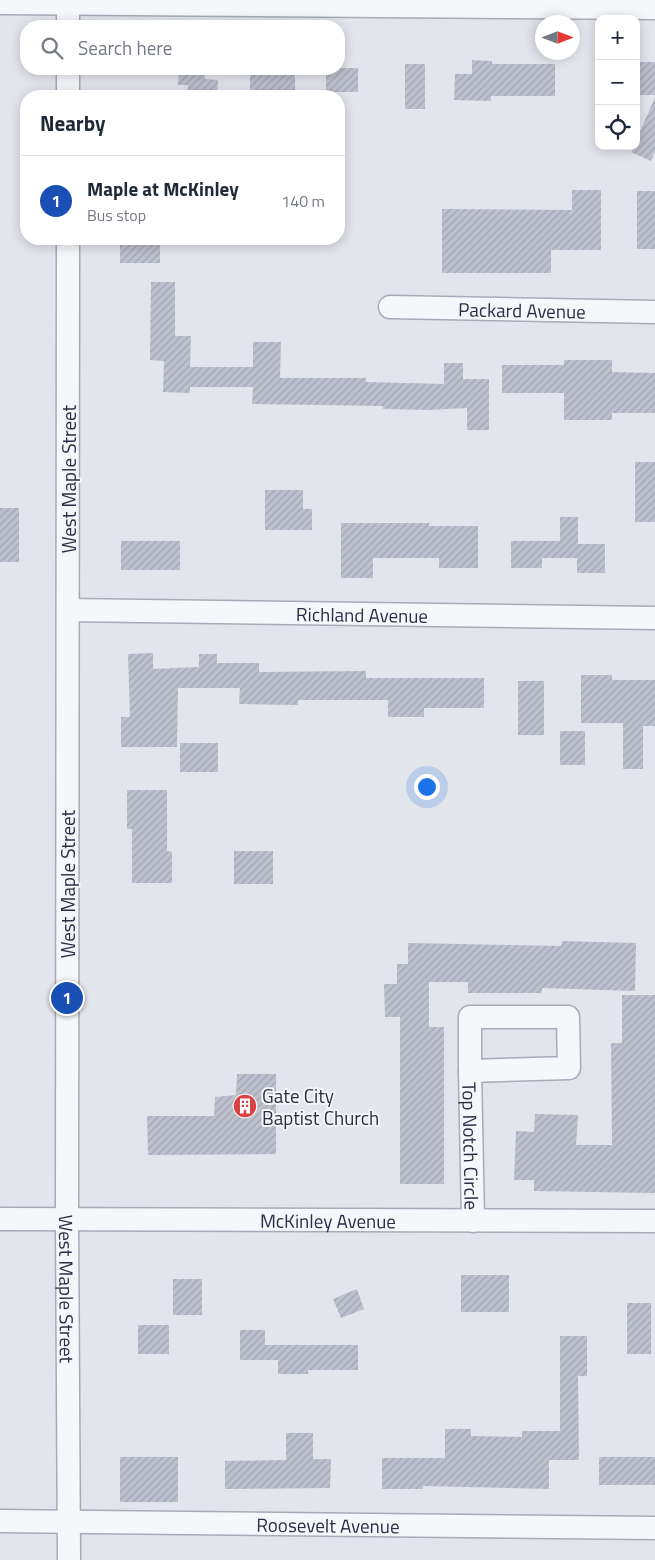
<!DOCTYPE html>
<html lang="en">
<head>
<meta charset="utf-8">
<style>
  :root { --surface:#fff; --page:#f2f2f3; --text:#1f2937; --muted:#747a83; --line:#e0e1e3; --accent:#b45309 }
  body { margin:0; font-family:"Titillium Web",sans-serif; background:var(--page); color:var(--text) }
  .controls { position:absolute; right:15px; top:15px; display:grid; overflow:hidden; border-radius:10px; box-shadow:0 2px 12px #0003 }
  .controls button { width:45px; height:45px; display:grid; place-items:center; padding:0; border:0; border-bottom:1px solid var(--line); background:var(--surface); color:var(--text); font:25px sans-serif }
  .compass { position:absolute; left:535px; top:15px; width:45px; height:45px; border-radius:50%; background:var(--surface); box-shadow:0 2px 12px #0003; rotate:90deg }
  .you { position:absolute; left:426px; top:786px; width:18px; height:18px; margin:-12px; border:4px solid #fff; border-radius:50%; background:#1a73e8; box-shadow:0 0 0 8px #1a73e833 }
  .badge { display:grid; place-items:center; width:32px; height:32px; border-radius:50%; background:var(--accent); color:#fff; font-size:16px; font-weight:700 }
  .pin { position:absolute; translate:-50% -50%; border:2px solid #fff; box-shadow:0 1px 5px #0006 }
  .list { margin:0; padding:0; list-style:none }
  h2 { display:flex; justify-content:space-between; align-items:center; height:65px; margin:0; padding:0 20px; font-size:21px }
  h2 small { font-size:16px; font-weight:400; color:var(--muted) }
  .list li { display:grid; grid-template-columns:32px 1fr auto; gap:15px; align-items:center; box-sizing:border-box; height:90px; padding:0 20px; border-top:1px solid var(--line) }
  .list b { display:block; font-size:19px; white-space:nowrap }
  .list p { margin:0; font-size:16px; white-space:nowrap; color:var(--muted) }
  .list em { font-size:16px; font-style:normal; color:var(--muted) }
  .icon { flex:none; width:28px; height:28px; fill:none; stroke:currentColor; stroke-width:2; stroke-linecap:round; stroke-linejoin:round }
  .map { position:relative; flex:none; width:655px; height:1560px; overflow:hidden }
  .search { position:absolute; background:var(--surface); box-shadow:0 2px 12px #0003; left:20px; top:20px; width:325px; height:55px; display:flex; align-items:center; gap:12px; box-sizing:border-box; padding:0 18px; border-radius:20px; color:var(--muted); font-size:19px }
  .panel { position:absolute; background:var(--surface); box-shadow:0 2px 12px #0003; left:20px; top:90px; width:325px; height:155px; border-radius:20px }
  .map>svg:first-child { display:block }
  .building { fill:url(#building-hatch) }
  .lines { fill:none; stroke-linecap:round; stroke-linejoin:round }
  .minor-casing { stroke:#a7abb7; stroke-width:25 }
  .minor { stroke:#f6f7fa; stroke-width:22 }
  .labels { text-anchor:middle; dominant-baseline:central; stroke-width:4; stroke-linejoin:round; paint-order:stroke }
  .street-label { font-size:19px; fill:#292f46; stroke:#f3f5f9 }
  .poi-label { font-size:19px; fill:#292f46; stroke:#f3f5f9; text-anchor:start }
</style>
</head>
<body>
<div class="map">
<svg width="655" height="1560" viewBox="0 0 655 1560">
  <defs>
    <pattern id="building-hatch" width="6" height="6" patternUnits="userSpaceOnUse" patternTransform="scale(1.25)"><rect width="6" height="6" fill="#bdc0cd"/><path d="M-1 1l2-2M0 6l6-6M5 7l2-2" fill="none" stroke="#a2a5b1"/></pattern>
  </defs>
  <rect width="100%" height="100%" fill="#e3e5ec"/>
  <!-- building -->
  <path class="building" d="M 472,60 L 492,61 L 492,64 L 555,64 L 555,96 L 491,96 L 491,101 L 454,100 L 455,74 L 472,74 Z
    M 638,62 L 655,62 L 655,95 L 638,95 Z
    M 405,64 L 425,64 L 425,109 L 405,109 Z
    M 339,68 L 358,68 L 358,92 L 326,92 L 326,69 Z
    M 179,69 L 205,69 L 205,79 L 218,80 L 217,96 L 187,96 L 188,85 L 178,85 Z
    M 250,69 L 295,69 L 295,96 L 250,96 Z
    M 655,97 L 655,151 L 651,161 L 631,152 L 634,146 L 636,146 L 636,141 Z
    M 572,190 L 601,190 L 601,250 L 551,250 L 551,273 L 442,273 L 442,209 L 572,210 Z
    M 637,191 L 655,191 L 655,249 L 637,249 Z
    M 120,239 L 160,239 L 160,263 L 120,263 Z
    M 151,282 L 175,282 L 175,336 L 191,336 L 190,367 L 253,367 L 253,342 L 281,342 L 280,378 L 366,378 L 366,382 L 444,384 L 444,363 L 463,363 L 463,379 L 489,379 L 489,430 L 467,430 L 467,408 L 428,410 L 383,409 L 383,406 L 252,404 L 253,387 L 190,387 L 190,393 L 163,392 L 164,361 L 150,360 Z
    M 564,360 L 612,360 L 612,372 L 655,373 L 655,413 L 612,413 L 612,420 L 564,420 L 564,393 L 502,393 L 502,365 L 564,365 Z
    M 635,462 L 655,462 L 655,522 L 635,522 Z
    M 265,490 L 303,490 L 303,509 L 312,509 L 312,530 L 265,530 Z
    M 0,508 L 19,508 L 19,562 L 0,562 Z
    M 560,517 L 578,517 L 578,544 L 605,544 L 605,573 L 577,573 L 577,558 L 542,558 L 542,568 L 511,568 L 511,541 L 560,541 Z
    M 341,523 L 429,523 L 429,526 L 478,526 L 478,568 L 439,568 L 439,558 L 373,558 L 373,578 L 341,578 Z
    M 121,541 L 180,541 L 180,570 L 121,570 Z
    M 153,653 L 153,669 L 199,667 L 199,654 L 217,654 L 217,663 L 259,663 L 259,672 L 366,671 L 366,678 L 484,678 L 484,708 L 424,708 L 424,717 L 388,717 L 388,700 L 298,700 L 298,705 L 239,704 L 240,688 L 178,688 L 177,747 L 121,747 L 121,717 L 130,717 L 128,654 Z
    M 581,675 L 612,675 L 612,680 L 655,680 L 655,726 L 643,726 L 643,769 L 623,769 L 623,723 L 581,723 Z
    M 518,681 L 544,681 L 544,735 L 518,735 Z
    M 560,731 L 585,731 L 585,765 L 560,765 Z
    M 180,743 L 218,743 L 218,772 L 180,772 Z
    M 127,790 L 167,790 L 167,851 L 172,852 L 172,883 L 132,883 L 132,829 L 127,829 Z
    M 234,851 L 273,851 L 273,884 L 234,884 Z
    M 562,941 L 636,943 L 635,991 L 542,988 L 542,993 L 468,993 L 468,982 L 429,982 L 429,1027 L 444,1027 L 444,1184 L 400,1184 L 400,1017 L 385,1017 L 384,984 L 397,984 L 397,964 L 408,964 L 408,943 L 561,946 Z
    M 622,995 L 655,995 L 655,1193 L 534,1191 L 534,1180 L 514,1180 L 516,1131 L 534,1132 L 535,1114 L 578,1115 L 576,1145 L 612,1145 L 611,1043 L 622,1043 Z
    M 237,1074 L 276,1074 L 276,1154 L 148,1155 L 147,1116 L 214,1116 L 215,1097 L 236,1095 Z
    M 461,1275 L 509,1275 L 509,1312 L 461,1312 Z
    M 173,1279 L 202,1279 L 202,1315 L 173,1315 Z
    M 357,1289 L 364,1309 L 341,1318 L 333,1299 Z
    M 627,1303 L 651,1303 L 651,1354 L 627,1354 Z
    M 138,1325 L 169,1325 L 169,1354 L 138,1354 Z
    M 240,1330 L 265,1330 L 265,1345 L 358,1345 L 358,1370 L 308,1370 L 308,1374 L 278,1374 L 278,1360 L 240,1360 Z
    M 560,1336 L 587,1336 L 587,1376 L 578,1376 L 579,1460 L 549,1460 L 549,1489 L 423,1486 L 423,1489 L 382,1489 L 382,1458 L 445,1458 L 445,1429 L 471,1429 L 471,1436 L 522,1437 L 522,1431 L 560,1431 Z
    M 286,1433 L 313,1433 L 313,1459 L 331,1459 L 330,1488 L 225,1489 L 225,1461 L 286,1460 Z
    M 120,1457 L 178,1457 L 178,1502 L 120,1502 Z
    M 599,1457 L 655,1457 L 655,1485 L 599,1485 Z"/>
  <g class="lines">
    <!-- minor casing -->
    <g class="minor-casing">
      <g id="minor">
        <path d="M 0,3 L 655,8"/>
        <path d="M 68,26 L 68,0"/>
        <path d="M 68,69 L 68,96"/>
        <path id="s1" d="M 68,239 L 67,1219 L 69,1560"/>
        <path id="s2" d="M 390,307 L 655,312"/>
        <path id="s3" d="M 68,610 L 655,618"/>
        <path d="M 470,1017 L 568,1017 L 569,1068 L 470,1071 Z"/>
        <path id="s4" d="M 470,1071 L 473,1221"/>
        <path id="s5" d="M 0,1219 L 655,1221"/>
        <path id="s6" d="M 0,1521 L 655,1528"/>
      </g>
    </g>
    <!-- minor -->
    <use href="#minor" class="minor"/>
  </g>
  <!-- icons -->
  <defs>
    <g id="building-disc" transform="scale(1.25)"><circle r="9.5" fill="#d94240" stroke="#f3f5f9"/><path d="M-4-6H4V6H1V3H-1V6H-4ZM-2.5-4.3h1.7v1.8h-1.7ZM.8-4.3h1.7v1.8H.8ZM-2.5-1h1.7V.8h-1.7ZM.8-1h1.7V.8H.8Z" fill="#fff"/></g>
  </defs>
  <g fill-rule="evenodd">
    <use href="#building-disc" x="245" y="1106"/>
  </g>
  <g class="labels">
    <!-- street labels -->
    <g class="street-label">
      <text stroke="none"><textPath href="#s2" startOffset="132">Packard Avenue</textPath></text>
      <text transform="translate(68 479) rotate(-90)">West Maple Street</text>
      <text stroke="none"><textPath href="#s3" startOffset="294">Richland Avenue</textPath></text>
      <text transform="translate(67 884) rotate(-90)">West Maple Street</text>
      <text stroke="none"><textPath href="#s4" startOffset="75">Top Notch Circle</textPath></text>
      <text stroke="none"><textPath href="#s5" startOffset="328">McKinley Avenue</textPath></text>
      <text stroke="none"><textPath href="#s1" startOffset="1050">West Maple Street</textPath></text>
      <text stroke="none"><textPath href="#s6" startOffset="328">Roosevelt Avenue</textPath></text>
    </g>
    <!-- poi labels -->
    <g class="poi-label">
      <text x="262" y="1095">Gate City<tspan x="262" dy="22">Baptist Church</tspan></text>
    </g>
  </g>
</svg>
<div class="controls">
<button>+</button>
<button>−</button>
<button><svg class="icon" aria-label="locate" viewBox="0 0 24 24"><circle cx="12" cy="12" r="6"/><path d="M12 2v4M12 18v4M2 12h4M18 12h4"/></svg></button>
</div>
<svg class="compass" viewBox="-18 -18 36 36"><path d="M0-13l5 13h-10z" fill="#e53935"/><path d="M0 13l5-13h-10z" fill="#747a83"/></svg>
<div class="you"></div>
<div class="pin badge" style="left:67px;top:998px;background:#1a4fb4">1</div>
<div class="search"><svg class="icon" aria-label="search" viewBox="0 0 24 24"><circle cx="10" cy="10" r="6"/><path d="M15 15l6 6"/></svg>Search here</div>
<section class="panel">
<h2>Nearby<small></small></h2>
<ul class="list">
<li><span class="badge" style="background:#1a4fb4">1</span><div><b>Maple at McKinley</b><p>Bus stop</p></div><em>140 m</em></li>
</ul>
</section>
</div>
</body>
</html>
